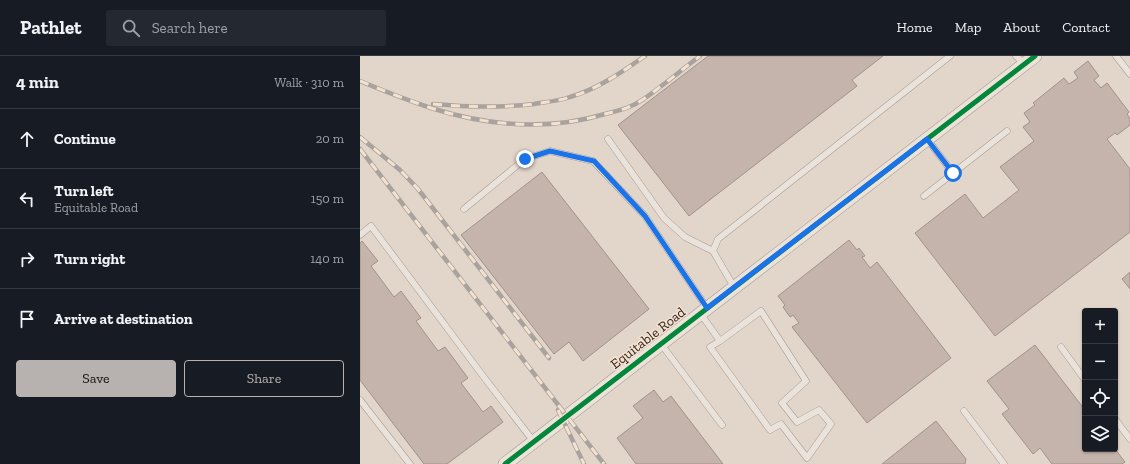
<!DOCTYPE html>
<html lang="en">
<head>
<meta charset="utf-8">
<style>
  :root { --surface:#171b24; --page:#242831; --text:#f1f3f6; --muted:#9ea1a6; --line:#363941; --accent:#b7b2b0 }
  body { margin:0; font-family:"Zilla Slab",serif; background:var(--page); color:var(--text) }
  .controls { position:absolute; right:12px; bottom:12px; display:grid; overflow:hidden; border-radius:4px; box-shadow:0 1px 3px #0004 }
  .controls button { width:36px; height:36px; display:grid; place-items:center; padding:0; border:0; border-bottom:1px solid var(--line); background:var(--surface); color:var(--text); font:20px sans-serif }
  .stop { position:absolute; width:12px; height:12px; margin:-9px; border:3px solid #1a73e8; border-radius:50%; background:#fff }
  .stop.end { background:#1a73e8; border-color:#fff; box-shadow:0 1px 4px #0008 }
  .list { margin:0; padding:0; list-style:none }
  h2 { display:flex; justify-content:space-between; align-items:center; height:52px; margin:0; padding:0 16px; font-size:17px }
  h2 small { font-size:13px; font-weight:400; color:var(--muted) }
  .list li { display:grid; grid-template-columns:26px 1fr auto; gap:12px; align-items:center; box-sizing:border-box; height:60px; padding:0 16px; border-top:1px solid var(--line) }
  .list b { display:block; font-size:15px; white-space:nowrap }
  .list p { margin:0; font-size:13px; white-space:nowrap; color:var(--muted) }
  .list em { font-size:13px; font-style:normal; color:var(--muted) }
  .actions { display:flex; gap:8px; padding:12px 16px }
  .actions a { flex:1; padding:9px 0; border:1px solid var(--accent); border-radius:4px; text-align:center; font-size:14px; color:var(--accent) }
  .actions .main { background:var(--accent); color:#111 }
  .icon { flex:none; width:22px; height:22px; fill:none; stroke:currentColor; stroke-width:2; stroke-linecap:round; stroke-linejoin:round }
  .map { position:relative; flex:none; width:770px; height:408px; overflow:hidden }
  header { display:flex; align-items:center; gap:24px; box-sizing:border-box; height:56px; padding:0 20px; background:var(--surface); border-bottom:1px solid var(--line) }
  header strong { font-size:19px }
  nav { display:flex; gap:22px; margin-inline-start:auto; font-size:14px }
  .search { width:280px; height:36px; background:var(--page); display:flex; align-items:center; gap:10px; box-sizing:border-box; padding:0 14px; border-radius:4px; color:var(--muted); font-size:15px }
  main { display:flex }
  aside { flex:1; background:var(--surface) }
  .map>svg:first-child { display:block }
  .building { fill:#c5b4ac; stroke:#a2928a }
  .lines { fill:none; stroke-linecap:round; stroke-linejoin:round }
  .lane-casing { stroke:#a79c94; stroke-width:7 }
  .street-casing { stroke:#a79c94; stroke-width:14 }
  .lane { stroke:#eae3dc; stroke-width:6 }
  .street { stroke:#eae3dc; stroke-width:13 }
  .rail-casing { stroke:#a9a29d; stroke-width:4.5 }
  .rail { stroke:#f3e2d0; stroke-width:3; stroke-dasharray:9; stroke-linecap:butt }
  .cycleway-casing { stroke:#f3e2d0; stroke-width:8 }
  .cycleway { stroke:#00873e; stroke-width:5 }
  .route { stroke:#1a73e8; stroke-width:5 }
  .labels { text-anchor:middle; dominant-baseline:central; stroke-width:3; stroke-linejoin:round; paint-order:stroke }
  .street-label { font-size:14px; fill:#34231d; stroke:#f3e2d0 }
</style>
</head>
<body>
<header>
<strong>Pathlet</strong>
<div class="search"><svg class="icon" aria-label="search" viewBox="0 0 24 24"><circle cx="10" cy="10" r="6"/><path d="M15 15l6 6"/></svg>Search here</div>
<nav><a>Home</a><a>Map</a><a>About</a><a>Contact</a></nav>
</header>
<main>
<aside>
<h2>4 min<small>Walk · 310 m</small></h2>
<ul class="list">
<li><svg class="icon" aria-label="ahead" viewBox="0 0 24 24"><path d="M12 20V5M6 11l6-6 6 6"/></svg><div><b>Continue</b></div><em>20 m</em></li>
<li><svg class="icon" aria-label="left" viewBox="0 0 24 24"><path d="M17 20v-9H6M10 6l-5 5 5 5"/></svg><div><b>Turn left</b><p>Equitable Road</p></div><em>150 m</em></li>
<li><svg class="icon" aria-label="right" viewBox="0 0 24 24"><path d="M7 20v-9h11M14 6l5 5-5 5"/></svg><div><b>Turn right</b></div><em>140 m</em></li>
<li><svg class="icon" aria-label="arrive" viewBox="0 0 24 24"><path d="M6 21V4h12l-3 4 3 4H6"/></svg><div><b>Arrive at destination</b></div></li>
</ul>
<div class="actions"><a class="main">Save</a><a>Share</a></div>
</aside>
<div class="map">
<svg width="770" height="408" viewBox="0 0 770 408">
  <rect width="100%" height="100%" fill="#e2d6cb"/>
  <!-- building -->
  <path class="building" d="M 348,0 L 523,0 L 492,24 L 497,30 L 329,160 L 258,69 Z
    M 728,5 L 739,20 L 734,24 L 741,32 L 747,27 L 769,56 L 767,58 L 770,63 L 770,69 L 757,79 L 755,77 L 747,83 L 770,113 L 770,176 L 635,280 L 555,177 L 605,138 L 623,162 L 659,134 L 640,111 L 674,85 L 663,71 L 670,66 L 664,57 L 675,49 L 673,47 L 704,22 L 709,28 L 718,22 L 714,16 Z
    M 182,116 L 289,253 L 223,305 L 209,286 L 194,298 L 101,179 Z
    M 489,184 L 497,194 L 499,192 L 505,200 L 502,201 L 510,212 L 517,206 L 591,302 L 507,367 L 432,271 L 439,267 L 433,259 L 430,261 L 423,251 L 425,249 L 418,240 Z
    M 2,185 L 18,205 L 11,210 L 34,241 L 41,235 L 61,262 L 56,265 L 78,295 L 85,291 L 108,322 L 101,327 L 123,356 L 131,350 L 143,366 L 87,408 L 64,408 L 0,324 L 0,187 Z
    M 770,216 L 770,233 L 762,223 Z
    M 675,289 L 725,354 L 725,393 L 755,393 L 765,406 L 762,408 L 692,408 L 680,392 L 673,398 L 642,358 L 649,353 L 627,325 Z
    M 294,334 L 303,346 L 311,340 L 363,408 L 276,408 L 257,382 L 283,362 L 273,350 Z
    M 576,365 L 606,403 L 605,408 L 522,408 Z"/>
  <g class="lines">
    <!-- lane casing -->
    <g class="lane-casing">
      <path id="lane" d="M 656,0 L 664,8
        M 756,0 L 770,18
        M 248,83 L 304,162 L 325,181 L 353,195
        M 567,83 L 593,117
        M 564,140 L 647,75
        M 104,153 L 165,103 L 190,95 L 233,105 L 285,160 L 347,252
        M 0,179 L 11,170 L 126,324 L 174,386
        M 374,231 L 353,195 L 358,183 L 590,0
        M 340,257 L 360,285 L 350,291 L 410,374 L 421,368 L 447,402 L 471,368 L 459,354 L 437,366 L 422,347 L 446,325 L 401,255 L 360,285
        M 301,288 L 362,369
        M 701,291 L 725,324
        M 0,344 L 50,408
        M 604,355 L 644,408
        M 755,363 L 770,383"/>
    </g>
    <!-- street casing -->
    <g class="street-casing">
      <path id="street" d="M 145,408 L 675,0"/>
    </g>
    <!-- lane -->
    <use href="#lane" class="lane"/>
    <!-- street -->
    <use href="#street" class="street"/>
    <!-- rail casing -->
    <g class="rail-casing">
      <path id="rail" d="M 0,25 C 24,35 47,44 71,52 C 128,70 188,75 245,58 C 253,56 263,54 271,50 C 283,45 293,36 304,28 C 316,19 328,9 340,0
        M 73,48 C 107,51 140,52 174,48 C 186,46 199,45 210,41 C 238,33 262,16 285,0
        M 0,81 L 40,114 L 58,133 L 189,302
        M 0,93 L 244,408
        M 198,354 L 224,408"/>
    </g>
    <!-- rail -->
    <use href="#rail" class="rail"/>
    <!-- cycleway casing -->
    <g class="cycleway-casing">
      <path id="cycleway" d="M 145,408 L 675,0"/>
    </g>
    <!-- cycleway -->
    <use href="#cycleway" class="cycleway"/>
  </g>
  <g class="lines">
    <!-- route -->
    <path class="route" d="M 165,103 L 190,95 L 234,105 L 285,160 L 347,252 L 567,83 L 593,117"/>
  </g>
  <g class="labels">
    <!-- street labels -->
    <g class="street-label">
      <text transform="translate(288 282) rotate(-38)">Equitable Road</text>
    </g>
  </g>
</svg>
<div class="controls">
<button>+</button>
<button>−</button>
<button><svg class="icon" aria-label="locate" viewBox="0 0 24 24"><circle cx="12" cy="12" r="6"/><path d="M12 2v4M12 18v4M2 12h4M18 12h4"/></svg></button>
<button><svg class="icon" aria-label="layers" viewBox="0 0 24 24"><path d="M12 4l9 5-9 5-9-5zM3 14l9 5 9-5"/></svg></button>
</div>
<div class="stop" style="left:593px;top:117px"></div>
<div class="stop end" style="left:165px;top:103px"></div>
</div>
</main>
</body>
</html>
